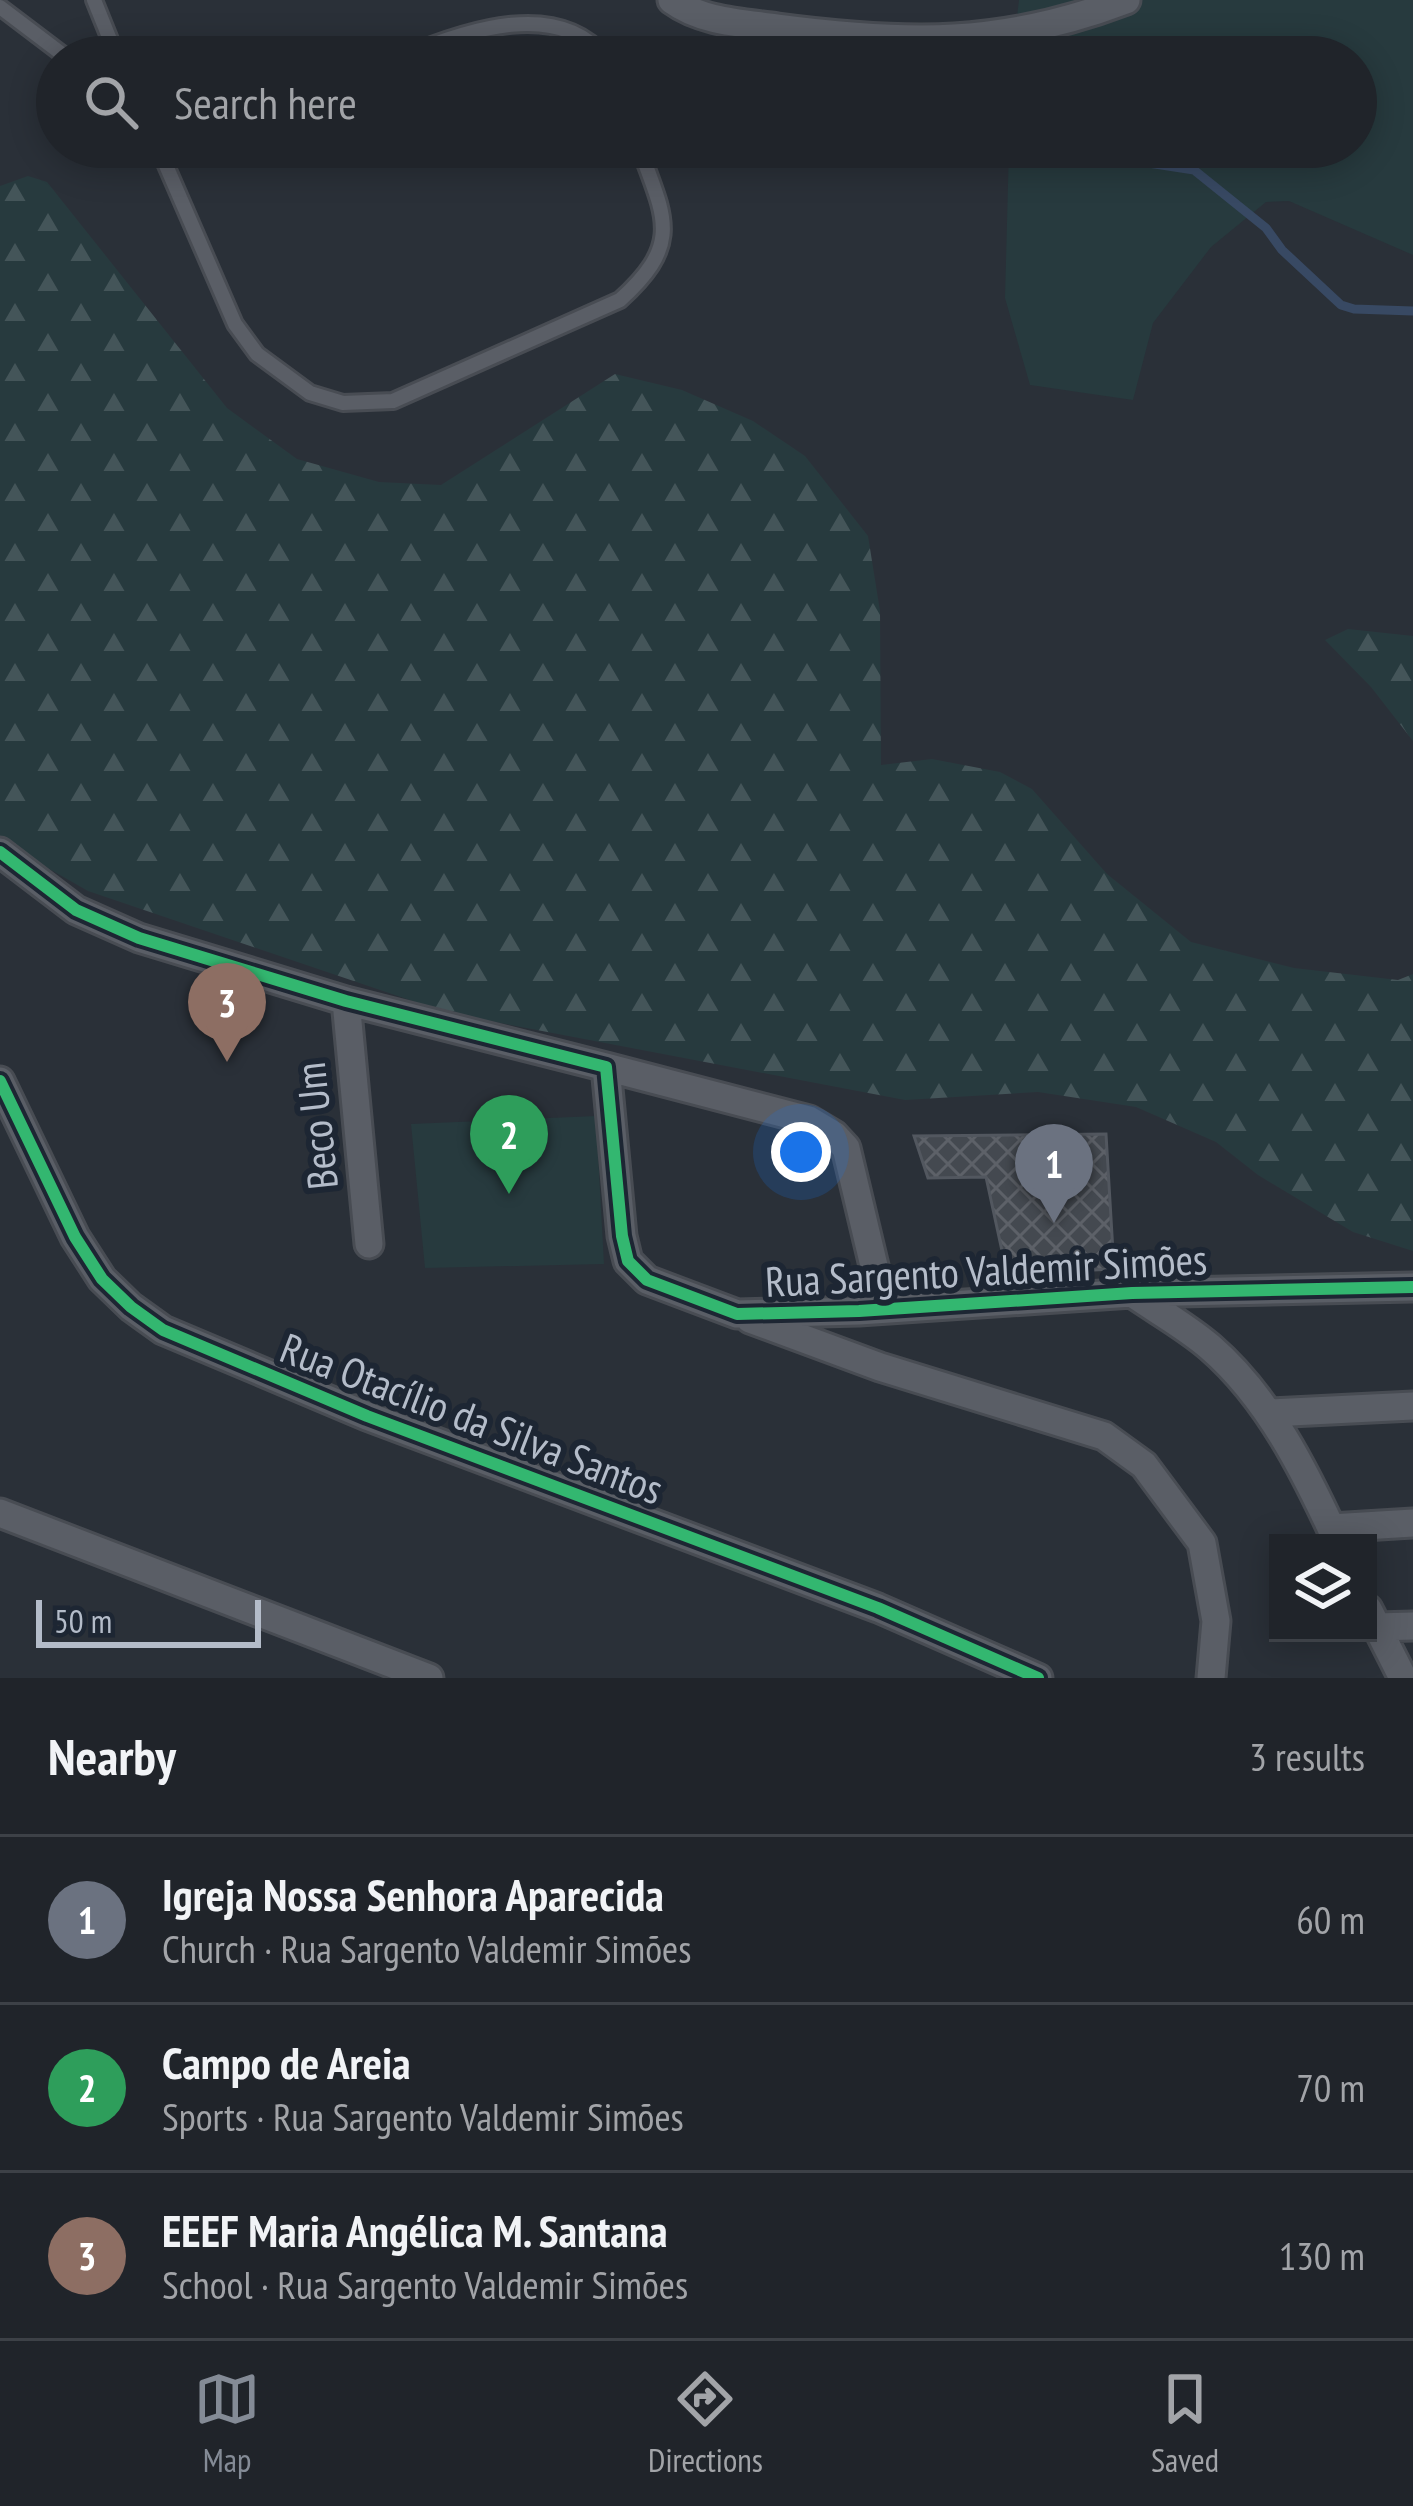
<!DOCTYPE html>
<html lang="en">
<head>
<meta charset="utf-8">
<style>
  :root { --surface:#20242a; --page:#282c32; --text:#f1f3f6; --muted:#a2a4a8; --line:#3d4147; --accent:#848b96 }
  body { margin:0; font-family:"PT Sans Narrow",sans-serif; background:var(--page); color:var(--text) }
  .controls { position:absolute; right:36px; bottom:36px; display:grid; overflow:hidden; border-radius:0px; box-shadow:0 6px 30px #0003 }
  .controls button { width:108px; height:108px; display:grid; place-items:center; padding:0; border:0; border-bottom:3px solid var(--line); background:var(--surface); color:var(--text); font:60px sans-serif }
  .scale { position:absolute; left:36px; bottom:30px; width:225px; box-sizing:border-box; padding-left:12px; border:6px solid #b4bcc9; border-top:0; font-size:33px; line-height:42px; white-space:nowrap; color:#b4bcc9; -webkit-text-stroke:9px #1d2633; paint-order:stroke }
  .you { position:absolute; left:801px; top:1152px; width:42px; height:42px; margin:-30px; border:9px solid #fff; border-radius:50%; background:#1a73e8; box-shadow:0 0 0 18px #1a73e833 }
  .badge { display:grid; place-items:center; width:78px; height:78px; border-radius:50%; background:var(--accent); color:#fff; font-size:39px; font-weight:700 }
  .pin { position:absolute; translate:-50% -99px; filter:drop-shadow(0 3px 6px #0008) }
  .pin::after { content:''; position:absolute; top:63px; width:42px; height:36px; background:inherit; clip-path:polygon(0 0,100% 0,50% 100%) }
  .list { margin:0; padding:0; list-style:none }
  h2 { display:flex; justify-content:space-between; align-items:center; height:156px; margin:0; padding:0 48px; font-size:51px }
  h2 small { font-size:39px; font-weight:400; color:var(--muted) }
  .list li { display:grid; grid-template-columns:78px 1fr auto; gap:36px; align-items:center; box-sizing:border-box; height:168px; padding:0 48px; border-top:3px solid var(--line) }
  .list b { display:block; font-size:45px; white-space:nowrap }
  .list p { margin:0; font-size:39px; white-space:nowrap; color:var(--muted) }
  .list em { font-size:39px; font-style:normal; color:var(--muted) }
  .icon { flex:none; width:66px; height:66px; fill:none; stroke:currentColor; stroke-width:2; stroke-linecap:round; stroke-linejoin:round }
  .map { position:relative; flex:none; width:1413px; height:1678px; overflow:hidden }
  .search { position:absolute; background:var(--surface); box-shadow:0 6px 30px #0003; left:36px; right:36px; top:36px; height:132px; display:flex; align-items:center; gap:30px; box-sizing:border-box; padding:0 42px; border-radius:66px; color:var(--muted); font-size:45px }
  .sheet { height:660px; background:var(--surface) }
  nav { display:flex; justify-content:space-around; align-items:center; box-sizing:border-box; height:168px; border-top:3px solid var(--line); background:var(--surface); font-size:33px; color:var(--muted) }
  nav a { display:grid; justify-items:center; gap:6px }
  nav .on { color:var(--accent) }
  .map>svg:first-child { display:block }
  .grass { fill:#273a3e }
  .forest { fill:url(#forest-firs) }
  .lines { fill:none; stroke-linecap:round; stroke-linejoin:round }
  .stream { stroke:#384963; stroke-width:9 }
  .building { fill:url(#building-cross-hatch); stroke:#52575f; stroke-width:3 }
  .lane-casing { stroke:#484c53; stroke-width:20 }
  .street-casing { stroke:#484c53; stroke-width:33 }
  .lane { stroke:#5a5e66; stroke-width:14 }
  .street { stroke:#5a5e66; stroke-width:27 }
  .cycleway-casing { stroke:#1d2633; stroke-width:20 }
  .cycleway { stroke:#33b770; stroke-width:12 }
  .labels { text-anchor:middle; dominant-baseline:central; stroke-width:12; stroke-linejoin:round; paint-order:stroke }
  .street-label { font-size:42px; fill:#b4bcc9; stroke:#1d2633 }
</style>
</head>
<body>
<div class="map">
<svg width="1413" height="1678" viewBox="0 0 1413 1678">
  <defs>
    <pattern id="forest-firs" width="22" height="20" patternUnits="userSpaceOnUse" patternTransform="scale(3)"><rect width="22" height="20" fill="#273a3e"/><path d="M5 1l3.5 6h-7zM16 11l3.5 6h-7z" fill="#445559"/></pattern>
    <pattern id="building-cross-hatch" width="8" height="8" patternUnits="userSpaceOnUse" patternTransform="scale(3)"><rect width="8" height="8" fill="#444950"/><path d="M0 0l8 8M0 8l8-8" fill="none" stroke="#5d6168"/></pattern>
  </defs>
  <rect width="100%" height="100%" fill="#2a3038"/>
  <!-- grass -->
  <path class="grass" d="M 1019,0 L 1413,0 L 1413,255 L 1289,201 L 1266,202 L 1211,247 L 1153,323 L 1133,400 L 1030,385 L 1005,298 L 1009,147 L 1356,147 L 1356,57 L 1012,57 Z
    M 596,1116 L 604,1264 L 425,1268 L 411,1124 Z"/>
  <!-- forest -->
  <path class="forest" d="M 28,176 L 47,182 L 227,408 L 297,459 L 379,482 L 441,485 L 615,374 L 682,390 L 753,421 L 805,456 L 868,536 L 880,611 L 881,765 L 932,759 L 1000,772 L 1032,789 L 1107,874 L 1191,942 L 1294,968 L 1398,980 L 1413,974 L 1413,1251 L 1353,1232 L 1258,1175 L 1216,1142 L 1136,1107 L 1038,1092 L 905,1100 L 448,1013 L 88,891 L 11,847 L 0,838 L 0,186 Z
    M 1348,629 L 1413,636 L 1413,741 L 1371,687 L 1325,640 Z"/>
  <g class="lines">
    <!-- stream -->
    <path class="stream" d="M 1034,57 L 1037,57
      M 1070,147 L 1103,156 L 1194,170 L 1266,228 L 1282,250 L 1341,305 L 1354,309 L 1413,311"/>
  </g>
  <!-- building -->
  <path class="building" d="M 1106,1134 L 1114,1269 L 1007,1274 L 986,1177 L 928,1178 L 914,1136 Z"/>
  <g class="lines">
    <!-- lane casing -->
    <g class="lane-casing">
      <path id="lane" d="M 94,0 L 117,57
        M 0,7 L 66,57
        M 402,57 C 470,28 558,0 605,57
        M 158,147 L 235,324 L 257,354 L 310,393 L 343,403 L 393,401 L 620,300 C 683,243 665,218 639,147
        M 165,159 L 192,147"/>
    </g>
    <!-- street casing -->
    <g class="street-casing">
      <path id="street" d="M 672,0 C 702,22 742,23 778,28 C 907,45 1003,47 1126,0
        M 0,852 L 76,910 L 139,938 L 346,1001 L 606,1067 L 622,1236 L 628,1261 L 647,1280 L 737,1314 L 859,1311 L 1132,1293 L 1413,1287
        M 346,1001 L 369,1244
        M 606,1067 L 809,1120 L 834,1135 L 846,1148 L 875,1270
        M 0,1081 L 75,1237 L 102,1279 L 131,1307 L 163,1330 L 367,1416 L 878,1608 L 1038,1678
        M 1132,1293 C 1158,1311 1187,1327 1210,1347 C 1269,1398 1306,1473 1338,1543
        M 750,1319 L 880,1367 L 1104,1436 L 1144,1465 L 1202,1543 L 1216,1621 L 1211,1678
        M 1270,1413 L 1413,1406
        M 0,1513 L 429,1678
        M 1331,1528 L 1413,1523
        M 1368,1609 L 1403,1678
        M 1376,1627 L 1413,1626"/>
    </g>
    <!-- lane -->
    <use href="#lane" class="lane"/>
    <!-- street -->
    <use href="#street" class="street"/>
    <!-- cycleway casing -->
    <g class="cycleway-casing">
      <path id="cycleway" d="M 0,852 L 76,910 L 139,938 L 346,1001 L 606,1067 L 622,1236 L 628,1261 L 647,1280 L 737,1314 L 859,1311 L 1132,1293 L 1413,1287
        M 0,1081 L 75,1237 L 102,1279 L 131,1307 L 163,1330 L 367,1416 L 878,1608 L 1038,1678"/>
    </g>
    <!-- cycleway -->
    <use href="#cycleway" class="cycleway"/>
  </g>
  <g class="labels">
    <!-- street labels -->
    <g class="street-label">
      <text transform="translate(316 1126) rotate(-96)">Beco Um</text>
      <text transform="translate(986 1270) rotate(-3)">Rua Sargento Valdemir Simões</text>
      <text transform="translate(472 1418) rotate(21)">Rua Otacílio da Silva Santos</text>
    </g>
  </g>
</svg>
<div class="controls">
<button><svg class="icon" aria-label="layers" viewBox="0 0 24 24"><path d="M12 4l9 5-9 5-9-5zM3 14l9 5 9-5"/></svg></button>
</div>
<div class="scale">50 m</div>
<div class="you"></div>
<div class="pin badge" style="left:1054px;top:1223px;background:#6b7280">1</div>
<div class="pin badge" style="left:509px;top:1194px;background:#2e9e5b">2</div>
<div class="pin badge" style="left:227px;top:1062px;background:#8d6e63">3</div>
<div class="search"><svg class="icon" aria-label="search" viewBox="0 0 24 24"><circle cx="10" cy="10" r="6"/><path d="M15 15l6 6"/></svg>Search here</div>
</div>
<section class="sheet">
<h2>Nearby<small>3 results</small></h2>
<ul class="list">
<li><span class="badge" style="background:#6b7280">1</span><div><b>Igreja Nossa Senhora Aparecida</b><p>Church · Rua Sargento Valdemir Simões</p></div><em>60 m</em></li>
<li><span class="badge" style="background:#2e9e5b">2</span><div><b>Campo de Areia</b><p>Sports · Rua Sargento Valdemir Simões</p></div><em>70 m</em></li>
<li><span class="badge" style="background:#8d6e63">3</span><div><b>EEEF Maria Angélica M. Santana</b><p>School · Rua Sargento Valdemir Simões</p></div><em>130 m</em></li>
</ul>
</section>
<nav>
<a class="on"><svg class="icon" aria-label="map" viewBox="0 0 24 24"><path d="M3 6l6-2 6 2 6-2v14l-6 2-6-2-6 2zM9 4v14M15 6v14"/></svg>Map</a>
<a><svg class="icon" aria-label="directions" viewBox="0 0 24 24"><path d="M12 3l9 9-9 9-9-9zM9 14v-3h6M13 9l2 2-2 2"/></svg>Directions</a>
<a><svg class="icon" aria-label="saved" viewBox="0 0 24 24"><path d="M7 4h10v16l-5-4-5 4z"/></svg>Saved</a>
</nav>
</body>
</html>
